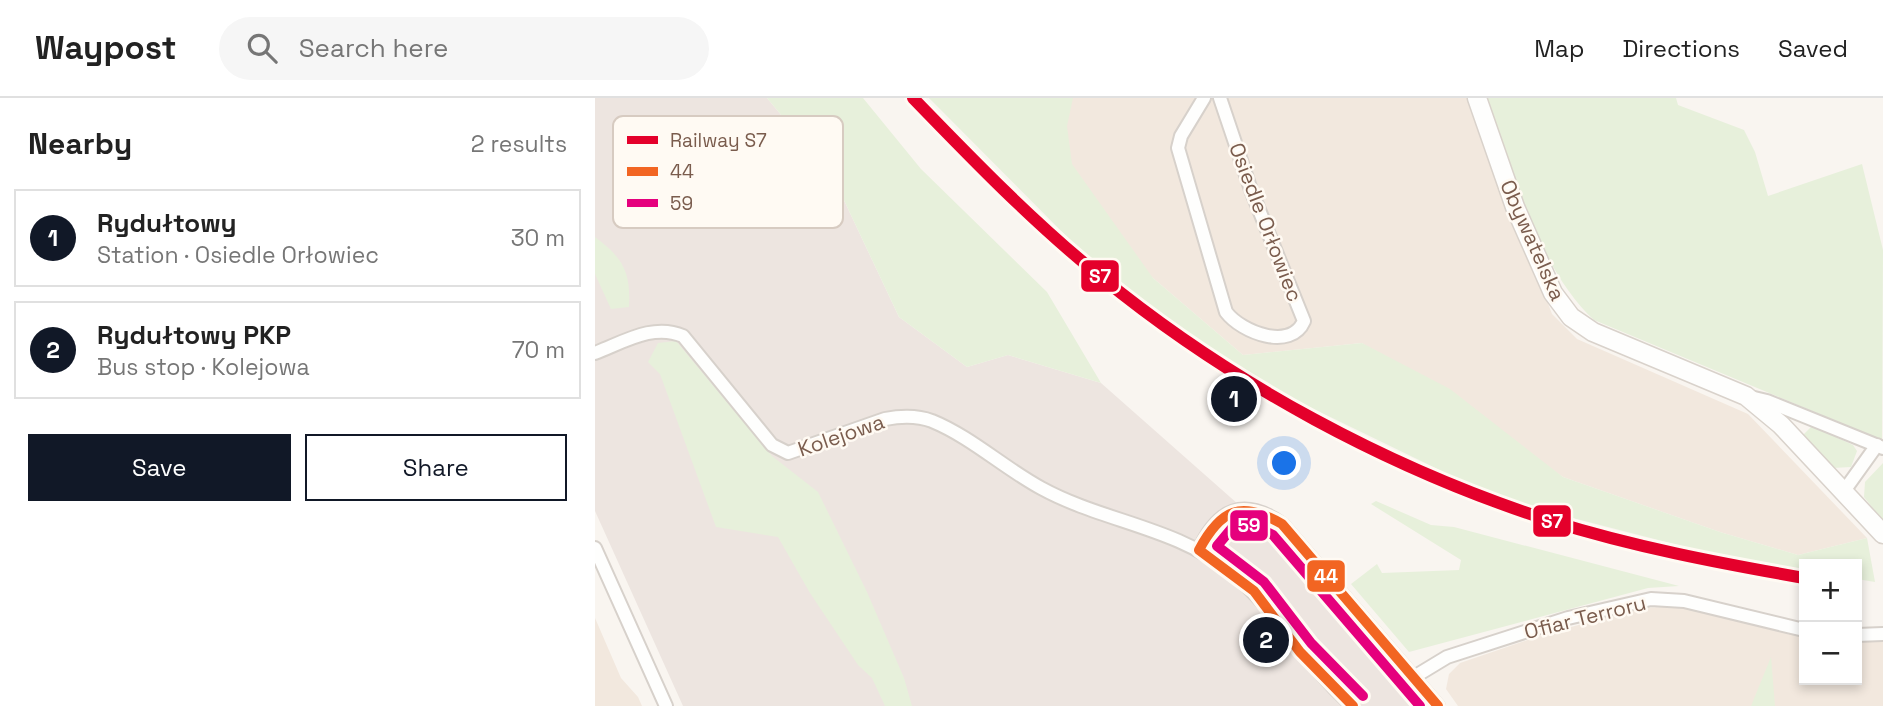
<!DOCTYPE html>
<html lang="en">
<head>
<meta charset="utf-8">
<style>
  :root { --surface:#fff; --page:#f6f6f6; --text:#222; --muted:#767676; --line:#e0e0e0; --accent:#111827 }
  body { margin:0; font-family:"Space Grotesk",sans-serif; background:var(--page); color:var(--text) }
  .controls { position:absolute; right:21px; bottom:21px; display:grid; overflow:hidden; border-radius:0px; box-shadow:0 4px 10px #0003 }
  .controls button { width:63px; height:63px; display:grid; place-items:center; padding:0; border:0; border-bottom:2px solid var(--line); background:var(--surface); color:var(--text); font:35px sans-serif }
  .you { position:absolute; left:690px; top:366px; width:24px; height:24px; margin:-18px; border:5px solid #fff; border-radius:50%; background:#1a73e8; box-shadow:0 0 0 10px #1a73e833 }
  .badge { display:grid; place-items:center; width:46px; height:46px; border-radius:50%; background:var(--accent); color:#fff; font-size:23px; font-weight:700 }
  .pin { position:absolute; translate:-50% -50%; border:4px solid #fff; box-shadow:0 2px 7px #0006 }
  .list { margin:0; padding:0; list-style:none }
  h2 { display:flex; justify-content:space-between; align-items:center; height:91px; margin:0; padding:0 28px; font-size:30px }
  h2 small { font-size:23px; font-weight:400; color:var(--muted) }
  .list li { display:grid; grid-template-columns:46px 1fr auto; gap:21px; align-items:center; box-sizing:border-box; height:98px; margin:0 14px 14px; padding:0 14px; border:2px solid var(--line); border-radius:0px }
  .list b { display:block; font-size:26px; white-space:nowrap }
  .list p { margin:0; font-size:23px; white-space:nowrap; color:var(--muted) }
  .list em { font-size:23px; font-style:normal; color:var(--muted) }
  .actions { display:flex; gap:14px; padding:21px 28px }
  .actions a { flex:1; padding:16px 0; border:2px solid var(--accent); border-radius:0px; text-align:center; font-size:24px; color:var(--accent) }
  .actions .main { background:var(--accent); color:#fff }
  .icon { flex:none; width:38px; height:38px; fill:none; stroke:currentColor; stroke-width:2; stroke-linecap:round; stroke-linejoin:round }
  .map { position:relative; flex:none; width:1288px; height:608px; overflow:hidden }
  header { display:flex; align-items:center; gap:42px; box-sizing:border-box; height:98px; padding:0 35px; background:var(--surface); border-bottom:2px solid var(--line) }
  header strong { font-size:33px }
  nav { display:flex; gap:38px; margin-inline-start:auto; font-size:24px }
  .search { width:490px; height:63px; background:var(--page); display:flex; align-items:center; gap:18px; box-sizing:border-box; padding:0 24px; border-radius:38px; color:var(--muted); font-size:26px }
  main { display:flex }
  aside { flex:1; background:var(--surface) }
  .map>svg:first-child { display:block }
  .residential { fill:#f2e8de }
  .industrial { fill:#ede5e0 }
  .green { fill:#e7f0db }
  .lines { fill:none; stroke-linecap:round; stroke-linejoin:round }
  .street-casing { stroke:#d7d1cb; stroke-width:16 }
  .secondary-casing { stroke:#d9d2cb; stroke-width:21 }
  .street { stroke:#fefefd; stroke-width:12 }
  .secondary { stroke:#fefefd; stroke-width:18 }
  .bus-1-casing { stroke:#fffaf3; stroke-width:16 }
  .bus-2-casing { stroke:#fffaf3; stroke-width:16 }
  .bus-1 { stroke:#f26522; stroke-width:10 }
  .bus-2 { stroke:#e5007d; stroke-width:10 }
  .rail-1-casing { stroke:#fffaf3; stroke-width:18 }
  .rail-1 { stroke:#e4002b; stroke-width:12 }
  .labels { text-anchor:middle; dominant-baseline:central; stroke-width:5; stroke-linejoin:round; paint-order:stroke }
  .street-label { font-size:21px; fill:#7a5c4d; stroke:#fffaf3 }
  .key { fill:#fffaf3; stroke:#d7cbc1; stroke-width:2 }
  .key-label { font-size:19px; fill:#7a5c4d }
  .line-badge { stroke:#fffaf3; stroke-width:2.5 }
  .badge-label { font-size:19px; text-anchor:middle; font-weight:bold; fill:#fff }
</style>
</head>
<body>
<header>
<strong>Waypost</strong>
<div class="search"><svg class="icon" aria-label="search" viewBox="0 0 24 24"><circle cx="10" cy="10" r="6"/><path d="M15 15l6 6"/></svg>Search here</div>
<nav><a>Map</a><a>Directions</a><a>Saved</a></nav>
</header>
<main>
<aside>
<h2>Nearby<small>2 results</small></h2>
<ul class="list">
<li><span class="badge">1</span><div><b>Rydułtowy</b><p>Station · Osiedle Orłowiec</p></div><em>30 m</em></li>
<li><span class="badge">2</span><div><b>Rydułtowy PKP</b><p>Bus stop · Kolejowa</p></div><em>70 m</em></li>
</ul>
<div class="actions"><a class="main">Save</a><a>Share</a></div>
</aside>
<div class="map">
<svg width="1288" height="608" viewBox="0 0 1288 608">
  <rect width="100%" height="100%" fill="#f9f5f0"/>
  <!-- residential -->
  <path class="residential" d="M 334,0 L 875,0 L 957,216 L 982,241 L 1153,316 L 1272,440 L 1203,457 L 1125,434 L 968,379 L 767,245 L 648,257 L 558,180 Z
    M 1088,508 L 1209,537 L 1209,582 L 1262,582 L 1262,541 L 1288,539 L 1288,608 L 863,608 L 851,591 L 854,576 L 865,565 L 944,538 L 1044,510 Z
    M 0,520 L 26,580 L 43,599 L 47,608 L 0,608 Z"/>
  <!-- industrial -->
  <path class="industrial" d="M 0,0 L 172,0 L 238,79 L 304,219 L 372,269 L 413,257 L 506,285 L 652,414 L 788,557 L 831,608 L 88,608 L 0,413 Z"/>
  <!-- green -->
  <path class="green" d="M 172,0 L 268,0 L 326,71 L 452,194 L 506,285 L 413,257 L 372,269 L 304,219 L 238,79 Z
    M 334,0 L 478,0 L 472,28 L 477,66 L 558,180 L 648,257 L 767,245 L 855,291 L 968,379 L 1125,434 L 1203,457 L 1272,440 L 1280,484 L 1262,481 L 1262,466 L 1209,466 L 1209,473 L 1141,462 L 935,409 L 857,378 L 692,298 L 587,233 L 504,171 Z
    M 888,0 L 1081,0 L 1083,7 L 1149,32 L 1160,54 L 1173,98 L 1267,66 L 1288,152 L 1287,342 L 999,222 C 948,176 909,66 888,0 Z
    M 0,139 C 28,160 36,174 34,209 L 16,211 L 0,176 Z
    M 81,243 L 177,358 L 223,394 L 272,494 L 309,580 L 317,608 L 290,608 L 277,580 L 263,567 L 215,495 L 183,439 L 121,429 L 65,276 L 53,264 L 63,245 Z
    M 1217,328 L 1258,347 L 1262,353 L 1256,369 L 1238,370 L 1209,341 L 1209,336 Z
    M 1288,365 L 1288,423 L 1269,399 L 1270,384 Z
    M 781,403 L 836,427 L 859,429 L 1084,488 L 1053,490 L 814,554 L 756,486 L 782,466 L 787,475 L 864,472 L 866,462 L 776,406 Z
    M 1176,559 L 1180,608 L 1156,608 Z"/>
  <g class="lines">
    <!-- street casing -->
    <g class="street-casing">
      <path id="street" d="M 609,0 L 586,38 L 583,50 L 631,214 C 647,235 696,253 709,223 L 656,92 L 625,0
        M 0,255 C 29,244 58,225 88,238 L 177,347 L 193,355 L 290,321 C 306,318 321,317 337,323 C 376,339 409,370 446,390 C 508,424 581,429 636,474 C 683,512 712,568 758,608
        M 1155,299 L 1172,303 L 1288,350
        M 1249,393 L 1282,347
        M 0,450 L 71,608
        M 604,452 C 623,411 648,399 687,426 L 843,608
        M 1262,537 L 1288,536
        M 819,579 L 852,559 L 973,520 L 1056,501 L 1089,503 L 1209,532"/>
    </g>
    <!-- secondary casing -->
    <g class="secondary-casing">
      <path id="secondary" d="M 882,0 L 920,109 L 958,195 L 976,219 L 998,234 L 1151,298 L 1186,327 L 1288,436"/>
    </g>
    <!-- street -->
    <use href="#street" class="street"/>
    <!-- secondary -->
    <use href="#secondary" class="secondary"/>
    <!-- bus-1 casing -->
    <g class="bus-1-casing">
      <path id="bus-1" d="M 604,452 C 626,411 646,402 687,426 L 843,608
        M 604,452 L 659,493 L 705,554 L 758,608"/>
    </g>
    <!-- bus-2 casing -->
    <g class="bus-2-casing">
      <path id="bus-2" d="M 768,598 L 716,545 L 669,484 L 622,448 L 637,430 L 657,427 L 678,437 L 825,608"/>
    </g>
    <!-- bus-1 -->
    <use href="#bus-1" class="bus-1"/>
    <!-- bus-2 -->
    <use href="#bus-2" class="bus-2"/>
    <!-- rail-1 casing -->
    <g class="rail-1-casing">
      <path id="rail-1" d="M 318,0 C 378,62 438,124 506,179 C 637,286 795,371 956,423 C 1039,449 1124,465 1209,480"/>
    </g>
    <!-- rail-1 -->
    <use href="#rail-1" class="rail-1"/>
  </g>
  <g class="labels">
    <!-- street labels -->
    <g class="street-label">
      <text transform="translate(671 124) rotate(69)">Osiedle Orłowiec</text>
      <text transform="translate(938 142) rotate(66)">Obywatelska</text>
      <text transform="translate(246 337) rotate(-19)">Kolejowa</text>
      <text transform="translate(990 519) rotate(-14)">Ofiar Terroru</text>
    </g>
  </g>
  <!-- legend -->
  <rect x="18" y="18" width="230" height="112" rx="10" class="key"/>
  <rect x="32" y="38" width="31" height="8" fill="#e4002b"/>
  <rect x="32" y="69" width="31" height="9" fill="#f26522"/>
  <rect x="32" y="101" width="31" height="8" fill="#e5007d"/>
  <g class="key-label">
    <text x="75" y="49">Railway S7</text>
    <text x="75" y="80">44</text>
    <text x="75" y="112">59</text>
  </g>
  <g class="line-badge">
    <rect x="485" y="161" width="40" height="34" rx="7" fill="#e4002b"/>
    <rect x="937" y="406" width="40" height="34" rx="7" fill="#e4002b"/>
    <rect x="634" y="411" width="40" height="33" rx="7" fill="#e5007d"/>
    <rect x="711" y="461" width="40" height="34" rx="7" fill="#f26522"/>
  </g>
  <g class="badge-label">
    <text x="505" y="185">S7</text>
    <text x="957" y="430">S7</text>
    <text x="654" y="434">59</text>
    <text x="731" y="485">44</text>
  </g>
</svg>
<div class="controls">
<button>+</button>
<button>−</button>
</div>
<div class="you"></div>
<div class="pin badge" style="left:639px;top:301px">1</div>
<div class="pin badge" style="left:671px;top:542px">2</div>
</div>
</main>
</body>
</html>
